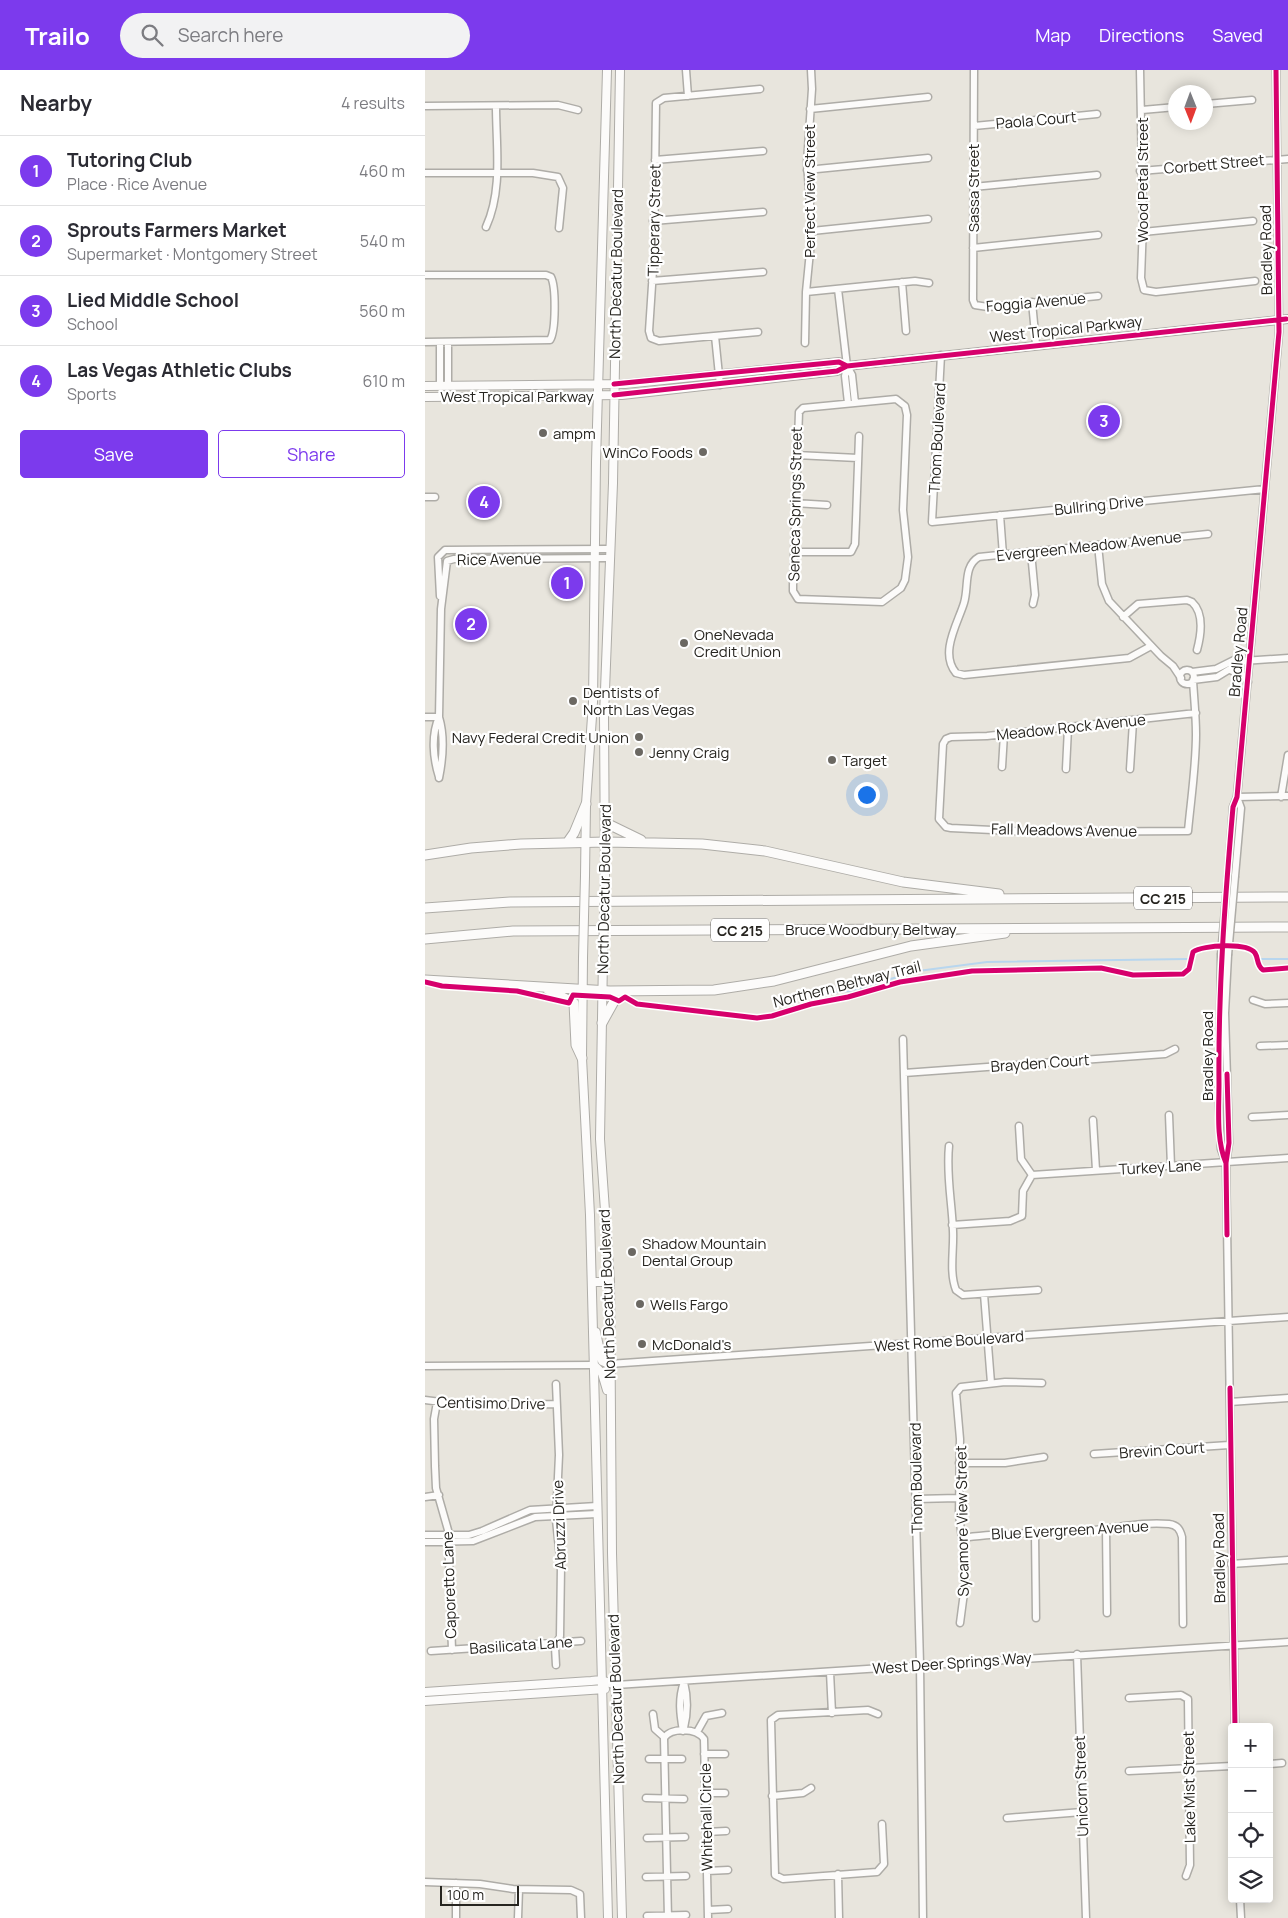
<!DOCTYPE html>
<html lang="en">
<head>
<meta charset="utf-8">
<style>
  :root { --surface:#fff; --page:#f2f2f3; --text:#2b2b33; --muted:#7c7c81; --line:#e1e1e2; --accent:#7c3aed }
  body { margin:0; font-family:Manrope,sans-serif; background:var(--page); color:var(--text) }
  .controls { position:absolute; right:15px; bottom:15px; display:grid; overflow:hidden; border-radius:5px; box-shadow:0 2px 12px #0003 }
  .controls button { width:45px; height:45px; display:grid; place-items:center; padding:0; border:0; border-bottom:1px solid var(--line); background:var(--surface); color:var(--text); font:25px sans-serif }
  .compass { position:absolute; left:743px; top:15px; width:45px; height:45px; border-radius:50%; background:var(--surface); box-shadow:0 2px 12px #0003; rotate:179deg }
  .scale { position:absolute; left:15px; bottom:12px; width:79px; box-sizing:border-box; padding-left:5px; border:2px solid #272520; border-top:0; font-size:14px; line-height:18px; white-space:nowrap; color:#272520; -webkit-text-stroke:4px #fff; paint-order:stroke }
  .you { position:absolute; left:441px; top:724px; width:18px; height:18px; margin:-12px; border:4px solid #fff; border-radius:50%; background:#1a73e8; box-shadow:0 0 0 8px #1a73e833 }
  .badge { display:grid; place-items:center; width:32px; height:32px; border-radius:50%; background:var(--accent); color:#fff; font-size:16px; font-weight:700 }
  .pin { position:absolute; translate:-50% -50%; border:2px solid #fff; box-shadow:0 1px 5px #0006 }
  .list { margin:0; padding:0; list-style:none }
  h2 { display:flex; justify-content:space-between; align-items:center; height:65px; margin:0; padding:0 20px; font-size:21px }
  h2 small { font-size:16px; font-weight:400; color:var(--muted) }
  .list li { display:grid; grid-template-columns:32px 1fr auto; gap:15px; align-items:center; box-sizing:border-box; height:70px; padding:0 20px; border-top:1px solid var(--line) }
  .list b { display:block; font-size:19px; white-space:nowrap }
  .list p { margin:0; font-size:16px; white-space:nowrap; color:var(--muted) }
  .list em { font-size:16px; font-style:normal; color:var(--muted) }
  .actions { display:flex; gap:10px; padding:15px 20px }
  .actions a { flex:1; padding:11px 0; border:1px solid var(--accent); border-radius:5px; text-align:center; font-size:18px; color:var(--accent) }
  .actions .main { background:var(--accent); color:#fff }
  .icon { flex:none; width:28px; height:28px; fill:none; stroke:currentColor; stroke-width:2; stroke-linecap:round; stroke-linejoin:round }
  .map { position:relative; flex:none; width:863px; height:1848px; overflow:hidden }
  header { display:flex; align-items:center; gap:30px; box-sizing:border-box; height:70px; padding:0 25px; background:var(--accent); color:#fff }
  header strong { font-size:24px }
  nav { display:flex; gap:28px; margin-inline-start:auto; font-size:18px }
  .search { width:350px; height:45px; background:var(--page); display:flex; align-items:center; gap:12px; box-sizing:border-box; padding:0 18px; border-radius:28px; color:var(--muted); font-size:19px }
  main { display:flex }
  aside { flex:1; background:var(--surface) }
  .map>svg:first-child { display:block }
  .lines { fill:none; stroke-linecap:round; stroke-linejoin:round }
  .stream { stroke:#b8d6ee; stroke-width:2 }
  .minor-casing { stroke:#aeaca7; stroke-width:9 }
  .major-casing { stroke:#aeaca7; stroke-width:10 }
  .highway-casing { stroke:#aeaca7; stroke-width:11 }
  .minor { stroke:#fcfbfa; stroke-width:6 }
  .major { stroke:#fcfbfa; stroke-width:8 }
  .highway { stroke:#fcfbfa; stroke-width:9 }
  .minor-bridge-casing { stroke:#aeaca7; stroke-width:9; stroke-linecap:butt }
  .major-bridge-casing { stroke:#aeaca7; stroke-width:10; stroke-linecap:butt }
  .minor-bridge { stroke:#fcfbfa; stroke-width:6 }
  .major-bridge { stroke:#fcfbfa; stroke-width:8 }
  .cycleway-casing { stroke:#fff; stroke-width:8 }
  .cycleway { stroke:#d6006c; stroke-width:5 }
  .poi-dot { fill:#6b6862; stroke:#fff; stroke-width:2 }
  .labels { text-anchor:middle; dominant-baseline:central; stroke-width:4.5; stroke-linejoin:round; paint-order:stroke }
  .shield { fill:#fff; stroke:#686663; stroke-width:1 }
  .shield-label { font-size:14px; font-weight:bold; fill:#272520 }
  .street-label { font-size:15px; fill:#272520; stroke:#fff }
  .poi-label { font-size:15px; fill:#272520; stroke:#fff; text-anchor:start }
</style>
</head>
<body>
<header>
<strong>Trailo</strong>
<div class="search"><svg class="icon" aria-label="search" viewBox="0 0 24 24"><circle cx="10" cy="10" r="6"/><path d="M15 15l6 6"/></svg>Search here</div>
<nav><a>Map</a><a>Directions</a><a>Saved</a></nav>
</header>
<main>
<aside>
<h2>Nearby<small>4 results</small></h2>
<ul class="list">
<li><span class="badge">1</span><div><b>Tutoring Club</b><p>Place · Rice Avenue</p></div><em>460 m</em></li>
<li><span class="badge">2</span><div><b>Sprouts Farmers Market</b><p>Supermarket · Montgomery Street</p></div><em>540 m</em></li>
<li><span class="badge">3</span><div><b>Lied Middle School</b><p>School</p></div><em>560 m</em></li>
<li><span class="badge">4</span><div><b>Las Vegas Athletic Clubs</b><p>Sports</p></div><em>610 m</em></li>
</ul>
<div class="actions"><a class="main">Save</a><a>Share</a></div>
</aside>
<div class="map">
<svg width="863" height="1848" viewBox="0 0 863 1848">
  <rect width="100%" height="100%" fill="#e8e5dd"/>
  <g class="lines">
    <!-- stream -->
    <path class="stream" d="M 837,889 L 863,889
      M 388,924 L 424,921 L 493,901 L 562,892 L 762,889"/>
    <!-- minor casing -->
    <g class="minor-casing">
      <path id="minor" d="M 261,0 L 263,26
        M 549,0 L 548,230 L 550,235 L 563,237 L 673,226
        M 715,0 L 718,154 L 716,208 L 719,220 L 731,222 L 830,211
        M 781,34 L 827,30
        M 0,36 L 133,35 L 153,40
        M 385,39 L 503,27
        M 717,40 L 751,37
        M 549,56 L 672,44
        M 230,90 L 338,81
        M 382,100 L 503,88
        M 715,101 L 863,89
        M 0,103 L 108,103 L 133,107 L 138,118 L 134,158
        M 548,117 L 672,105
        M 228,151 L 338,142
        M 61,157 C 78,120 71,76 71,36
        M 387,161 L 503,149
        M 718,162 L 828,151
        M 548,178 L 673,165
        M 0,205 L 121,205 L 126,207 C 131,217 131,261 125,270 L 0,272
        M 227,211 L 338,202
        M 477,212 L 481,261
        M 413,219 L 422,296 L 420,306 L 423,333
        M 381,222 L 490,211 L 504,213
        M 607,232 L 611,274
        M 333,262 L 234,271 L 226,268 L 224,261 L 229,185 L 231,33 L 239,28 L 335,19
        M 290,266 L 295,315
        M 15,272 L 15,315
        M 380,273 L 381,222 L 387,161 L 382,93 L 387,19 L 386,0
        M 516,285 L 507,452 L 840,419
        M 422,296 L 427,305 L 430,333
        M 23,315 L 23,272
        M 471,329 L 480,336 L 482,345 L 478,440 L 483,487 L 480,510 L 476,518 L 457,532 L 373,529 L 368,521 L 368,515 L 374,342 L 378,338 Z
        M 371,385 L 433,388
        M 0,427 L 10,427
        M 369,433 L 402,435
        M 575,445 L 578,485
        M 673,475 L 677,514 L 684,531 L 736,586 L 748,596 L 756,608
        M 369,482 L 426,482 L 430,474 L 431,450 L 434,366
        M 606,482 L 610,525 L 608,534
        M 15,526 L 13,487 L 20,480 L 185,479
        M 698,547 L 713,534 L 762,530 L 767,532 C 779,543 776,565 772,580
        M 726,576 L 704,588 L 539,605 L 531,603 C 514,583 533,553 539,533 C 544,517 538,496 554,487 L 783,464
        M 805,600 L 817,605 L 823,612
        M755 607a7 7 0 1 1 14 0a7 7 0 1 1-14 0Z
        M 767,602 L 791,599 L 811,589 L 818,591 L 863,588
        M 771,643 L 562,666 L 526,667 L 521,669 L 518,674 L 514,749 L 521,757 L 526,758 L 610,762 L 763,761 C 766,729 771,696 771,664 C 771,646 769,628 768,610 L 792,607 L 818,591
        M 0,647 L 14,647
        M 577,697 L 579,664
        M 641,699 L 643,658
        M 705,699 L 708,652
        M 14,707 C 8,688 6,665 14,647
        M 14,708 C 18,688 20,667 14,647 L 16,539 L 22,491 L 29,489 L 184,488
        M 812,727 L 863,726
        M 856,727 L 863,685
        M 803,806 L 808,737 L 812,727 L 854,262 L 851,0
        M 810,806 L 816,738 L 812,727
        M 796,885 L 794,1036 L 796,1079 L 801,1093
        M 803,885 L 800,943 L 804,1073 L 801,1093 L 810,1657
        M 828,930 L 840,934 L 863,933
        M 478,969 L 495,1594 L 498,1848
        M 835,976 L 863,975
        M 479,1003 L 740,984 L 750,979
        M 744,1045 L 746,1096
        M 827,1047 L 863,1045
        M 668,1050 L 671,1100
        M 524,1076 C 521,1105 527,1132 528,1161 C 529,1180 524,1202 531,1220 L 538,1225 L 613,1220
        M 607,1105 L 863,1088
        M 527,1155 L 585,1151 L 597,1146 L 598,1121 L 607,1105 L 596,1089 L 594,1056
        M 559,1224 L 566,1313
        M 184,1294 L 863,1247
        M 0,1296 L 169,1295
        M 0,1330 L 39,1335 L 131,1334
        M 12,1332 L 9,1349 L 10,1396 L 11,1418 L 23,1460 L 27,1580
        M 805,1332 L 863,1328
        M 669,1384 L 804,1375
        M 534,1393 L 580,1393 L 619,1387
        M 0,1427 L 14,1425
        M 491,1429 L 533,1428
        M 681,1459 L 682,1543
        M 610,1463 L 611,1548
        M 0,1465 L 44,1465 L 57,1461 L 105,1440 L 172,1436
        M 537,1468 C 577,1462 616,1464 656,1461 C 685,1460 715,1451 744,1454 C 752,1455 755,1459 757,1467 L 758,1554
        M 0,1472 L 48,1471 L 110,1447 L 172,1444
        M 806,1494 L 863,1490
        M 535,1553 L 540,1515 L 540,1492 L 534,1445 L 535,1369 L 531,1323 L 536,1317 L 580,1312 L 617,1313
        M 6,1581 L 156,1571
        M 652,1584 L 661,1848
        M 131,1595 L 130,1577 L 135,1566 L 136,1497 L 131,1450 L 134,1385 L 131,1314
        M 405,1602 L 407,1643
        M 259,1612 C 263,1628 263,1642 259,1658
        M 191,1615 L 863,1572
        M 704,1628 L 756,1625 L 763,1629 L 765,1795 L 761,1806
        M 228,1644 L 230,1659 L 239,1667
        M 453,1644 L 443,1640 L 353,1645 L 346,1650 L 350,1805 L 358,1809 L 452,1802 L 459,1794 L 457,1754
        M 258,1661 C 255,1644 253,1629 259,1612
        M 272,1662 L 281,1646 L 297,1643
        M 279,1684 L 300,1684
        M 224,1689 L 257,1689
        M 844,1694 L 857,1693
        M 704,1701 L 807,1696
        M 280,1723 L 300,1723
        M 347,1726 L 378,1723 L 386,1718
        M 221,1728 L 259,1729
        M 582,1748 L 657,1742
        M 281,1762 L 301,1761
        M 222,1768 L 260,1767
        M 282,1801 L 303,1800
        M 413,1804 L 414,1848
        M 221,1807 L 261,1806
        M 0,1812 L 55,1814 L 88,1819 L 146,1820 L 155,1824 L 156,1848
        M 815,1829 L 816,1848
        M 283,1840 L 303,1839
        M 222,1846 L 261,1845
        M 31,1848 L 31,1813
        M 93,1848 L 94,1819
        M 243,1848 L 239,1668 C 246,1657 272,1658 279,1669 L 283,1848"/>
    </g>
    <!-- major casing -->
    <g class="major-casing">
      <path id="major" d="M 0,316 L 200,314 L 414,292 L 422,296
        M 0,327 L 197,325 L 412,301 L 422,296 L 863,249
        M 160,806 L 161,734 L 168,632 L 171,392 L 182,0
        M 180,806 L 179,646 L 188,413 L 195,0
        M 158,888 L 157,988 L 165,1145 L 183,1848
        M 178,888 L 175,1069 L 185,1212 L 187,1483 L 197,1848
        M 167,1212 L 185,1212
        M 171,1262 L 177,1291 L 184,1294
        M 169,1295 L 177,1303 L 182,1320
        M 0,1622 L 166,1611 L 176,1610 L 191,1615
        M 0,1631 L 180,1619"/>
    </g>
    <!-- highway casing -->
    <g class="highway-casing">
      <path id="highway" d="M 181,753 L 216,770
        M 142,773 L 149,763 L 161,734
        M 0,785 L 46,778 L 96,774 L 181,772 L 277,774 L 340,781 L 478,812 L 574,824
        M 0,838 L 85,832 L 863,827
        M 0,869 L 88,861 L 863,857
        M 0,910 L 185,921 L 289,920 L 349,911 L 486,876 L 580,863
        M 122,919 L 149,933 L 151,975 L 157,988
        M 177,953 L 192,926 L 199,921"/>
    </g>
    <!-- minor -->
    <use href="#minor" class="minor"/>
    <!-- major -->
    <use href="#major" class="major"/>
    <!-- highway -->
    <use href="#highway" class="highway"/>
    <!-- minor-bridge casing -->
    <g class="minor-bridge-casing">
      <path id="minor-bridge" d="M 796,885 L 803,806
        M 803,885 L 810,806"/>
    </g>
    <!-- major-bridge casing -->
    <g class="major-bridge-casing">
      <path id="major-bridge" d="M 158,888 L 160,806
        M 178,888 L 180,806"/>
    </g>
    <!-- minor-bridge -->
    <use href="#minor-bridge" class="minor-bridge"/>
    <!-- major-bridge -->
    <use href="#major-bridge" class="major-bridge"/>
    <!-- cycleway casing -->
    <g class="cycleway-casing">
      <path id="cycleway" d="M 189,314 L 414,292 L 422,296
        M 189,325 L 412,301 L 422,296 L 861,249
        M 0,912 L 17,916 L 92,921 L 144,933 L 148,925 L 185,927 L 194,931 L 200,927 L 212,934 L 332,948 L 347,946 L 386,934 L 423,927 L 475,912 L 547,901 L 676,898 L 708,905 L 758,904 L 764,899 L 768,882 C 778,875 822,872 830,883 C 834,889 831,895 838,900 L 863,898
        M 801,1093 C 791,1070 794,1039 794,1014 C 793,921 800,829 808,737 L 812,727 L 854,262 L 851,0
        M 802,1165 L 801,1093 L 804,1073 L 802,1004
        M 805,1318 L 810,1657"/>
    </g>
    <!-- cycleway -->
    <use href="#cycleway" class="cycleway"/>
  </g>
  <!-- markers -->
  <g class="poi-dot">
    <circle cx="118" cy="363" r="5"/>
    <circle cx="278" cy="382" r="5"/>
    <circle cx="259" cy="573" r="5"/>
    <circle cx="148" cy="631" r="5"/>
    <circle cx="214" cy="667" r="5"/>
    <circle cx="214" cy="682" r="5"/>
    <circle cx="407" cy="690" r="5"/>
    <circle cx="207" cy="1182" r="5"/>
    <circle cx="215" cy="1234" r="5"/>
    <circle cx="217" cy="1274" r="5"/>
  </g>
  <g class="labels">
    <!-- shield labels -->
    <g class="shield">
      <rect x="709" y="816.5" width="58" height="23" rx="4"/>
      <rect x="286" y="848.5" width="58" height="23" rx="4"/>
    </g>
    <g class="shield-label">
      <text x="738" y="828">CC 215</text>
      <text x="315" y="860">CC 215</text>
    </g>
    <!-- street labels -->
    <g class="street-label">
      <text transform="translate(611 50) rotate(-5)">Paola Court</text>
      <text transform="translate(789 94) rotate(-5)">Corbett Street</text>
      <text transform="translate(717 110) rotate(-90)">Wood Petal Street</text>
      <text transform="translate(548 118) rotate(-90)">Sassa Street</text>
      <text transform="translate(384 121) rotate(-90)">Perfect View Street</text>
      <text transform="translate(229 150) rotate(-89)">Tipperary Street</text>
      <text transform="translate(841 180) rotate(-91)">Bradley Road</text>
      <text transform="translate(191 204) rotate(-89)">North Decatur Boulevard</text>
      <text transform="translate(611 232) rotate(-5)">Foggia Avenue</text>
      <text transform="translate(641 259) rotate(-6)">West Tropical Parkway</text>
      <text x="92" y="326">West Tropical Parkway</text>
      <text transform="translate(512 368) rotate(-87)">Thom Boulevard</text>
      <text transform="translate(370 434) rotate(-89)">Seneca Springs Street</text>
      <text transform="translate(674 435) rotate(-6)">Bullring Drive</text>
      <text transform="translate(664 476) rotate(-6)">Evergreen Meadow Avenue</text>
      <text transform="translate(74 489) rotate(-1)">Rice Avenue</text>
      <text transform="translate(813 582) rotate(-85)">Bradley Road</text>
      <text transform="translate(646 657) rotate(-6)">Meadow Rock Avenue</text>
      <text transform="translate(639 760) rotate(1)">Fall Meadows Avenue</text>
      <text transform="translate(179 819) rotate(-89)">North Decatur Boulevard</text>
      <text x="446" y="859">Bruce Woodbury Beltway</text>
      <text transform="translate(422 914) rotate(-14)">Northern Beltway Trail</text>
      <text transform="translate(782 986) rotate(-90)">Bradley Road</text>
      <text transform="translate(615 993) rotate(-4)">Brayden Court</text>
      <text transform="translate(735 1097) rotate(-3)">Turkey Lane</text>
      <text transform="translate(182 1224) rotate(-92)">North Decatur Boulevard</text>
      <text transform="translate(524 1271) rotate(-4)">West Rome Boulevard</text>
      <text transform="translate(66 1333) rotate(1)">Centisimo Drive</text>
      <text transform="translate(737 1380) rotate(-4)">Brevin Court</text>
      <text transform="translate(491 1408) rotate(-91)">Thom Boulevard</text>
      <text transform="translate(537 1451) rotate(-91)">Sycamore View Street</text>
      <text transform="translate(134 1455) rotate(-92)">Abruzzi Drive</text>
      <text transform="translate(645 1460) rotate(-3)">Blue Evergreen Avenue</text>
      <text transform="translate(794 1488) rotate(-91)">Bradley Road</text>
      <text transform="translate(24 1515) rotate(-92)">Caporetto Lane</text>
      <text transform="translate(96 1575) rotate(-4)">Basilicata Lane</text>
      <text transform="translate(527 1593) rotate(-4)">West Deer Springs Way</text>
      <text transform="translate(191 1629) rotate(-92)">North Decatur Boulevard</text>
      <text transform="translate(656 1716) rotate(-92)">Unicorn Street</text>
      <text transform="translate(764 1717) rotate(-91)">Lake Mist Street</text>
      <text transform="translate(281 1747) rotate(-91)">Whitehall Circle</text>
    </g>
    <!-- poi labels -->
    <g class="poi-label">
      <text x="128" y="363">ampm</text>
      <text x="268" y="382" text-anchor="end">WinCo Foods</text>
      <text x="269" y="564">OneNevada<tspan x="269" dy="17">Credit Union</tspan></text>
      <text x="158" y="622">Dentists of<tspan x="158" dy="17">North Las Vegas</tspan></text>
      <text x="204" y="667" text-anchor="end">Navy Federal Credit Union</text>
      <text x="224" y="682">Jenny Craig</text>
      <text x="417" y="690">Target</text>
      <text x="217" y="1173">Shadow Mountain<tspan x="217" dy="17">Dental Group</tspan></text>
      <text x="225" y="1234">Wells Fargo</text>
      <text x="227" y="1274">McDonald's</text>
    </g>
  </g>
</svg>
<div class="controls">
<button>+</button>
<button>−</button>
<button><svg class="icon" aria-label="locate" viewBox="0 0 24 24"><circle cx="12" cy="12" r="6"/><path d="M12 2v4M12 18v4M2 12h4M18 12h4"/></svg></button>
<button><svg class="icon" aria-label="layers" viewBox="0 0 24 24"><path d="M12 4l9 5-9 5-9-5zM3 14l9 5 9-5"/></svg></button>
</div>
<svg class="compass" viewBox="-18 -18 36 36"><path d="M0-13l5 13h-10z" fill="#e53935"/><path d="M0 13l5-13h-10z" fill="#7c7c81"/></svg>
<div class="scale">100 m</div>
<div class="you"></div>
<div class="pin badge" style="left:142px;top:513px">1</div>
<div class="pin badge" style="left:46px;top:554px">2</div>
<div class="pin badge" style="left:679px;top:351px">3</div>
<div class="pin badge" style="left:59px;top:432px">4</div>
</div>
</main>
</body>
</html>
